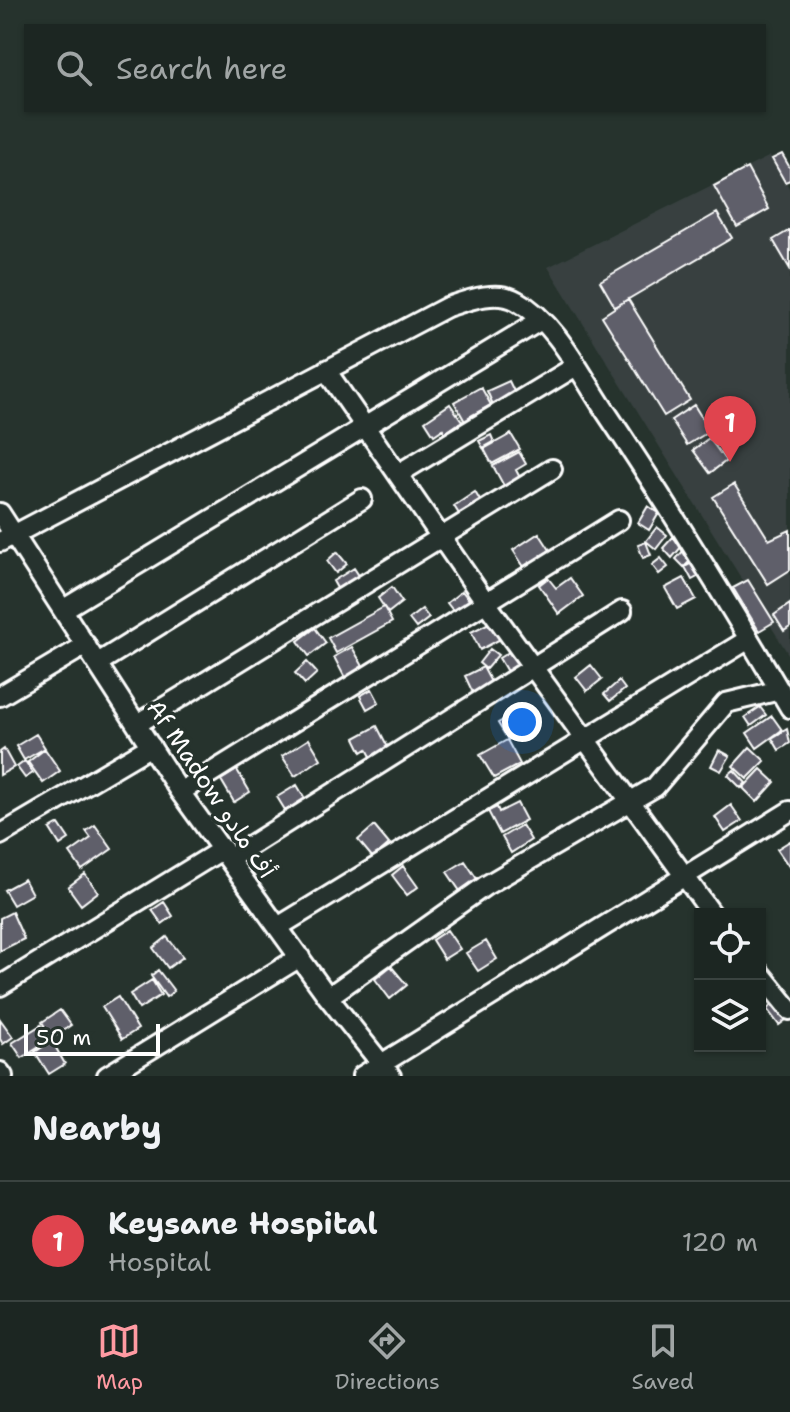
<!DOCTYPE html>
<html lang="en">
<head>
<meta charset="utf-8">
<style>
  :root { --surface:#1c2622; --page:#252e2a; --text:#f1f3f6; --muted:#a0a5a5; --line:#3a4340; --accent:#ff9aa2 }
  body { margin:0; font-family:"Shantell Sans","Playpen Sans Arabic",sans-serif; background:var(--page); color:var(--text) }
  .controls { position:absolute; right:24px; bottom:24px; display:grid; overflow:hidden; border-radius:0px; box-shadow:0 2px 6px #0004 }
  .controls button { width:72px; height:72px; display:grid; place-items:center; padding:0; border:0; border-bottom:2px solid var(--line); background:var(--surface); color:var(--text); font:40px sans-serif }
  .scale { position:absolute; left:24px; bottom:20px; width:136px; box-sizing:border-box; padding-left:8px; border:4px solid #fff; border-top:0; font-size:22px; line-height:28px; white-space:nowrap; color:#fff; -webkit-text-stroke:6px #26332d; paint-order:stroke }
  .you { position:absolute; left:522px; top:722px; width:28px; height:28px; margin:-20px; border:6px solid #fff; border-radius:50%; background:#1a73e8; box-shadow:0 0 0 12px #1a73e833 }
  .badge { display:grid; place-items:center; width:52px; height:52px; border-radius:50%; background:var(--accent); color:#fff; font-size:26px; font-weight:700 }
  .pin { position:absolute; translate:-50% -66px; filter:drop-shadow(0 2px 4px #0008) }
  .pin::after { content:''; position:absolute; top:42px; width:28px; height:24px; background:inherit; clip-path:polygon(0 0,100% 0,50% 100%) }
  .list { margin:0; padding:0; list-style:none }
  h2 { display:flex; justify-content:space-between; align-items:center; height:104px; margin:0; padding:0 32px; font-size:34px }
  h2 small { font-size:26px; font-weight:400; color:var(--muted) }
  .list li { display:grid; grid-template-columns:52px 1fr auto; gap:24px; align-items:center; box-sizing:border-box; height:120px; padding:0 32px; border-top:2px solid var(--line) }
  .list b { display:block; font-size:30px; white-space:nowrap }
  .list p { margin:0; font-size:26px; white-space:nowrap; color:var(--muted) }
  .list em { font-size:26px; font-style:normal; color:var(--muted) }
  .icon { flex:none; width:44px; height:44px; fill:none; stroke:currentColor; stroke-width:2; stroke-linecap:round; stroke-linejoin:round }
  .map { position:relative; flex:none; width:790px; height:1076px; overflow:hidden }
  .search { position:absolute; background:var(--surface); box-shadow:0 2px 6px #0004; left:24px; right:24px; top:24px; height:88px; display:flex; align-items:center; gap:20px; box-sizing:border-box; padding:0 28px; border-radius:0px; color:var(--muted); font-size:30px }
  .sheet { height:224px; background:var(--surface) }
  nav { display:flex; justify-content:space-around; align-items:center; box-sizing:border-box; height:112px; border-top:2px solid var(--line); background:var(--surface); font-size:22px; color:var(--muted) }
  nav a { display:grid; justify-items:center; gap:4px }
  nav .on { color:var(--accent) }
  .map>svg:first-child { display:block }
  .built { fill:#37403f }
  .building { fill:#5f5e6a; stroke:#fff; stroke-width:2 }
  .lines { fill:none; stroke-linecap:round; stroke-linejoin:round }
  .minor-casing { stroke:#fff; stroke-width:24 }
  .minor { stroke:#26332d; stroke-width:18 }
  .labels { text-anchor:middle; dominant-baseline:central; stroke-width:7; stroke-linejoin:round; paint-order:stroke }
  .street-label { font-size:24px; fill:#fff; stroke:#26332d }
</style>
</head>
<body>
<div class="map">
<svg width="790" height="1076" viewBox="0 0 790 1076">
  <rect width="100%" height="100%" fill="#26332d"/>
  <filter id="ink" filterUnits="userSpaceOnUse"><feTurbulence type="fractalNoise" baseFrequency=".0125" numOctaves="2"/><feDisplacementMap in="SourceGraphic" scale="16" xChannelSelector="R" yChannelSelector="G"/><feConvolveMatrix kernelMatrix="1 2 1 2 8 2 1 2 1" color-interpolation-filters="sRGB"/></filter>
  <g filter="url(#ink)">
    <!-- built -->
    <path class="built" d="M 770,156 L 790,189 L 790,657 L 548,267 Z"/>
    <!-- building -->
    <path class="building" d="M 782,154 L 790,168 L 790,180 L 785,182 L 772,159 Z
      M 747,168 L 769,209 L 737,227 L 714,186 Z
      M 717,213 L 732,238 L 615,307 L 600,281 Z
      M 790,230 L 790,269 L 773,240 Z
      M 628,299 L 690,400 L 664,416 L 602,316 Z
      M 509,381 L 520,404 L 497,414 L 487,391 Z
      M 481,387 L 491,405 L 469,417 L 472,422 L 467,425 L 454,402 Z
      M 450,404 L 462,421 L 445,433 L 443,429 L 434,435 L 425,421 Z
      M 694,405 L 710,431 L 687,445 L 671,420 Z
      M 511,434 L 520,449 L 492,464 L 484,449 Z
      M 491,435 L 494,442 L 483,448 L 479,441 Z
      M 709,438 L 726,461 L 710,473 L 693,450 Z
      M 519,452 L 526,464 L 516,470 L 526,489 L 510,497 L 493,466 Z
      M 734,484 L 769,540 L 790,530 L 790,570 L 768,584 L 713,497 Z
      M 475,492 L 485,509 L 464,522 L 454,506 Z
      M 648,506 L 659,513 L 649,530 L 638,523 Z
      M 657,527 L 667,535 L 656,549 L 646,541 Z
      M 539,533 L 550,550 L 531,563 L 535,568 L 528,573 L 513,550 Z
      M 673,537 L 682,546 L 672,558 L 663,548 Z
      M 646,542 L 651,555 L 643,558 L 638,545 Z
      M 684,550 L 692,559 L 684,567 L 676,559 Z
      M 337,552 L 347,564 L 336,573 L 327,561 Z
      M 661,558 L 668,567 L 659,574 L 652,565 Z
      M 694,562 L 701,575 L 692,580 L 685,567 Z
      M 354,568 L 365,585 L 343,599 L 333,581 Z
      M 548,578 L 556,588 L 570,578 L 583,596 L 559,614 L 539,585 Z
      M 684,578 L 696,599 L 677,609 L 665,588 Z
      M 748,580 L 774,622 L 759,631 L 733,588 Z
      M 392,587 L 402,602 L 388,613 L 378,598 Z
      M 462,591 L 477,610 L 462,622 L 447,603 Z
      M 790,604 L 790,627 L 784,631 L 774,615 Z
      M 384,607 L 392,622 L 336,653 L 328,638 Z
      M 422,609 L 429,618 L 416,628 L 409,619 Z
      M 499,618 L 508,635 L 480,650 L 471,632 Z
      M 315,628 L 326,643 L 309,656 L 298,641 Z
      M 352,647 L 364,668 L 345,678 L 334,657 Z
      M 517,647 L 527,663 L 509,675 L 499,658 Z
      M 490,649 L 498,655 L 486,669 L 479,663 Z
      M 307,662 L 317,673 L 305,684 L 295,673 Z
      M 591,665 L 602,679 L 587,691 L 576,677 Z
      M 483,667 L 492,684 L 473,693 L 465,676 Z
      M 619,681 L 625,689 L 610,701 L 604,694 Z
      M 372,689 L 379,702 L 367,709 L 360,696 Z
      M 760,707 L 766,715 L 751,726 L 745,717 Z
      M 524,708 L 534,725 L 508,740 L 498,723 Z
      M 772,716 L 782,730 L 757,748 L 747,733 Z
      M 377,726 L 393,757 L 376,766 L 367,749 L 362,752 L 355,738 Z
      M 787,729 L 790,743 L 779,750 L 772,738 Z
      M 36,734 L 45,748 L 24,760 L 16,746 Z
      M 309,739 L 321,759 L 295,776 L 282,756 Z
      M 507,740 L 520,764 L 494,778 L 480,755 Z
      M 750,747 L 765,761 L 747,779 L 733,766 Z
      M 4,749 L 14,767 L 0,775 L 0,752 Z
      M 45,749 L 60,771 L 43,783 L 28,762 Z
      M 719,750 L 730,756 L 721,771 L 711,766 Z
      M 25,761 L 33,773 L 25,778 L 17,767 Z
      M 761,769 L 775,782 L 757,802 L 743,788 Z
      M 237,770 L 250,792 L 234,802 L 221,780 Z
      M 734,770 L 746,783 L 741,788 L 728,775 Z
      M 297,785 L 310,807 L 290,818 L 277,797 Z
      M 517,803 L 526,820 L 500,834 L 488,811 L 497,807 L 499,812 Z
      M 731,805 L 742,821 L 725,832 L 715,817 Z
      M 59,824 L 69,839 L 60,845 L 50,829 Z
      M 95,825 L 112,849 L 82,870 L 70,853 L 91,838 L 86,831 Z
      M 522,825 L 531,840 L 511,853 L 502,837 Z
      M 374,826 L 389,844 L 373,858 L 358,840 Z
      M 790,841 L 790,868 L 777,849 Z
      M 465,861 L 477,879 L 460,891 L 447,872 Z
      M 403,866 L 418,887 L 407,895 L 392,875 Z
      M 85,874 L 98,892 L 81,905 L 68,887 Z
      M 24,879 L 32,894 L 13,905 L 4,890 Z
      M 164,902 L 173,916 L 162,924 L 152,910 Z
      M 12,912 L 24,939 L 0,951 L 0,918 Z
      M 447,930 L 460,949 L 444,959 L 432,940 Z
      M 167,937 L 183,957 L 168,968 L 153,948 Z
      M 486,941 L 497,959 L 478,971 L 466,953 Z
      M 391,966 L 407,985 L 390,999 L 375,979 Z
      M 158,970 L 174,991 L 166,997 L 151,976 Z
      M 152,980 L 161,995 L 139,1009 L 130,994 Z
      M 118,997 L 138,1029 L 122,1039 L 102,1007 Z
      M 782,998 L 790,1017 L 779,1025 L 767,1009 Z
      M 60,1010 L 71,1025 L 52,1038 L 42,1022 Z
      M 0,1019 L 13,1037 L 3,1044 L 0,1039 Z
      M 41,1025 L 50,1040 L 22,1058 L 12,1043 Z
      M 52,1041 L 65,1064 L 49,1074 L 35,1052 Z"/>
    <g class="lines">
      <!-- minor casing -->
      <g class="minor-casing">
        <path id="minor" d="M 326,370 L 487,604 L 712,914
          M 398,474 L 576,366
          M 0,513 L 180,792 L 328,997 L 391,1076
          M 0,542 L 447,307 C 468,300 497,289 517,301 C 556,322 580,373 604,409 C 670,507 730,606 790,708
          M 64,609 L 541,320
          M 98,663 L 362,499
          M 0,696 L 86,645
          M 137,724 L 552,469
          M 180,792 L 619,520
          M 0,835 L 151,746
          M 229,859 L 622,611
          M 278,927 L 749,639
          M 760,973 L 790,1010
          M 0,986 L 223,849
          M 328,997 L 485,886 L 655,787 L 726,703 L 780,690
          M 0,1072 L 3,1076
          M 107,1076 L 300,957
          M 362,1076 L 790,811"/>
      </g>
      <!-- minor -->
      <use href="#minor" class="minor"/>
    </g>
  </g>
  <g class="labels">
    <!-- street labels -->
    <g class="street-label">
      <text transform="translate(211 789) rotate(56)">Af Madow أف مادو</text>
    </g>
  </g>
</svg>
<div class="controls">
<button><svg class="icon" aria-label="locate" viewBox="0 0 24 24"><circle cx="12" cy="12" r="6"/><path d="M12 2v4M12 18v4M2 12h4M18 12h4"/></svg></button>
<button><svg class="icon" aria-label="layers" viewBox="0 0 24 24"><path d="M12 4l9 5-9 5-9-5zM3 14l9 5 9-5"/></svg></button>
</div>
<div class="scale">50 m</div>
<div class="you"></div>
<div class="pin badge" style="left:730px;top:462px;background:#e0444e">1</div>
<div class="search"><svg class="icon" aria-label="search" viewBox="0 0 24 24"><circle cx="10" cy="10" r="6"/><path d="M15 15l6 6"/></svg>Search here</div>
</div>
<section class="sheet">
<h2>Nearby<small></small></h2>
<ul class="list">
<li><span class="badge" style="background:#e0444e">1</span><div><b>Keysane Hospital</b><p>Hospital</p></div><em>120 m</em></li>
</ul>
</section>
<nav>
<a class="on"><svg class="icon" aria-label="map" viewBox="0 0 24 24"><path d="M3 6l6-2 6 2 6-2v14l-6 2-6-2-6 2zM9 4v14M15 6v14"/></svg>Map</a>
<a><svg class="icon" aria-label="directions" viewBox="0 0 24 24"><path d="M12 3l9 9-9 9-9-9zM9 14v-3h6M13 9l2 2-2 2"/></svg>Directions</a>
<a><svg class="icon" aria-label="saved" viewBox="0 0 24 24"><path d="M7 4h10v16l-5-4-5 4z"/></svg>Saved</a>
</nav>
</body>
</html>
